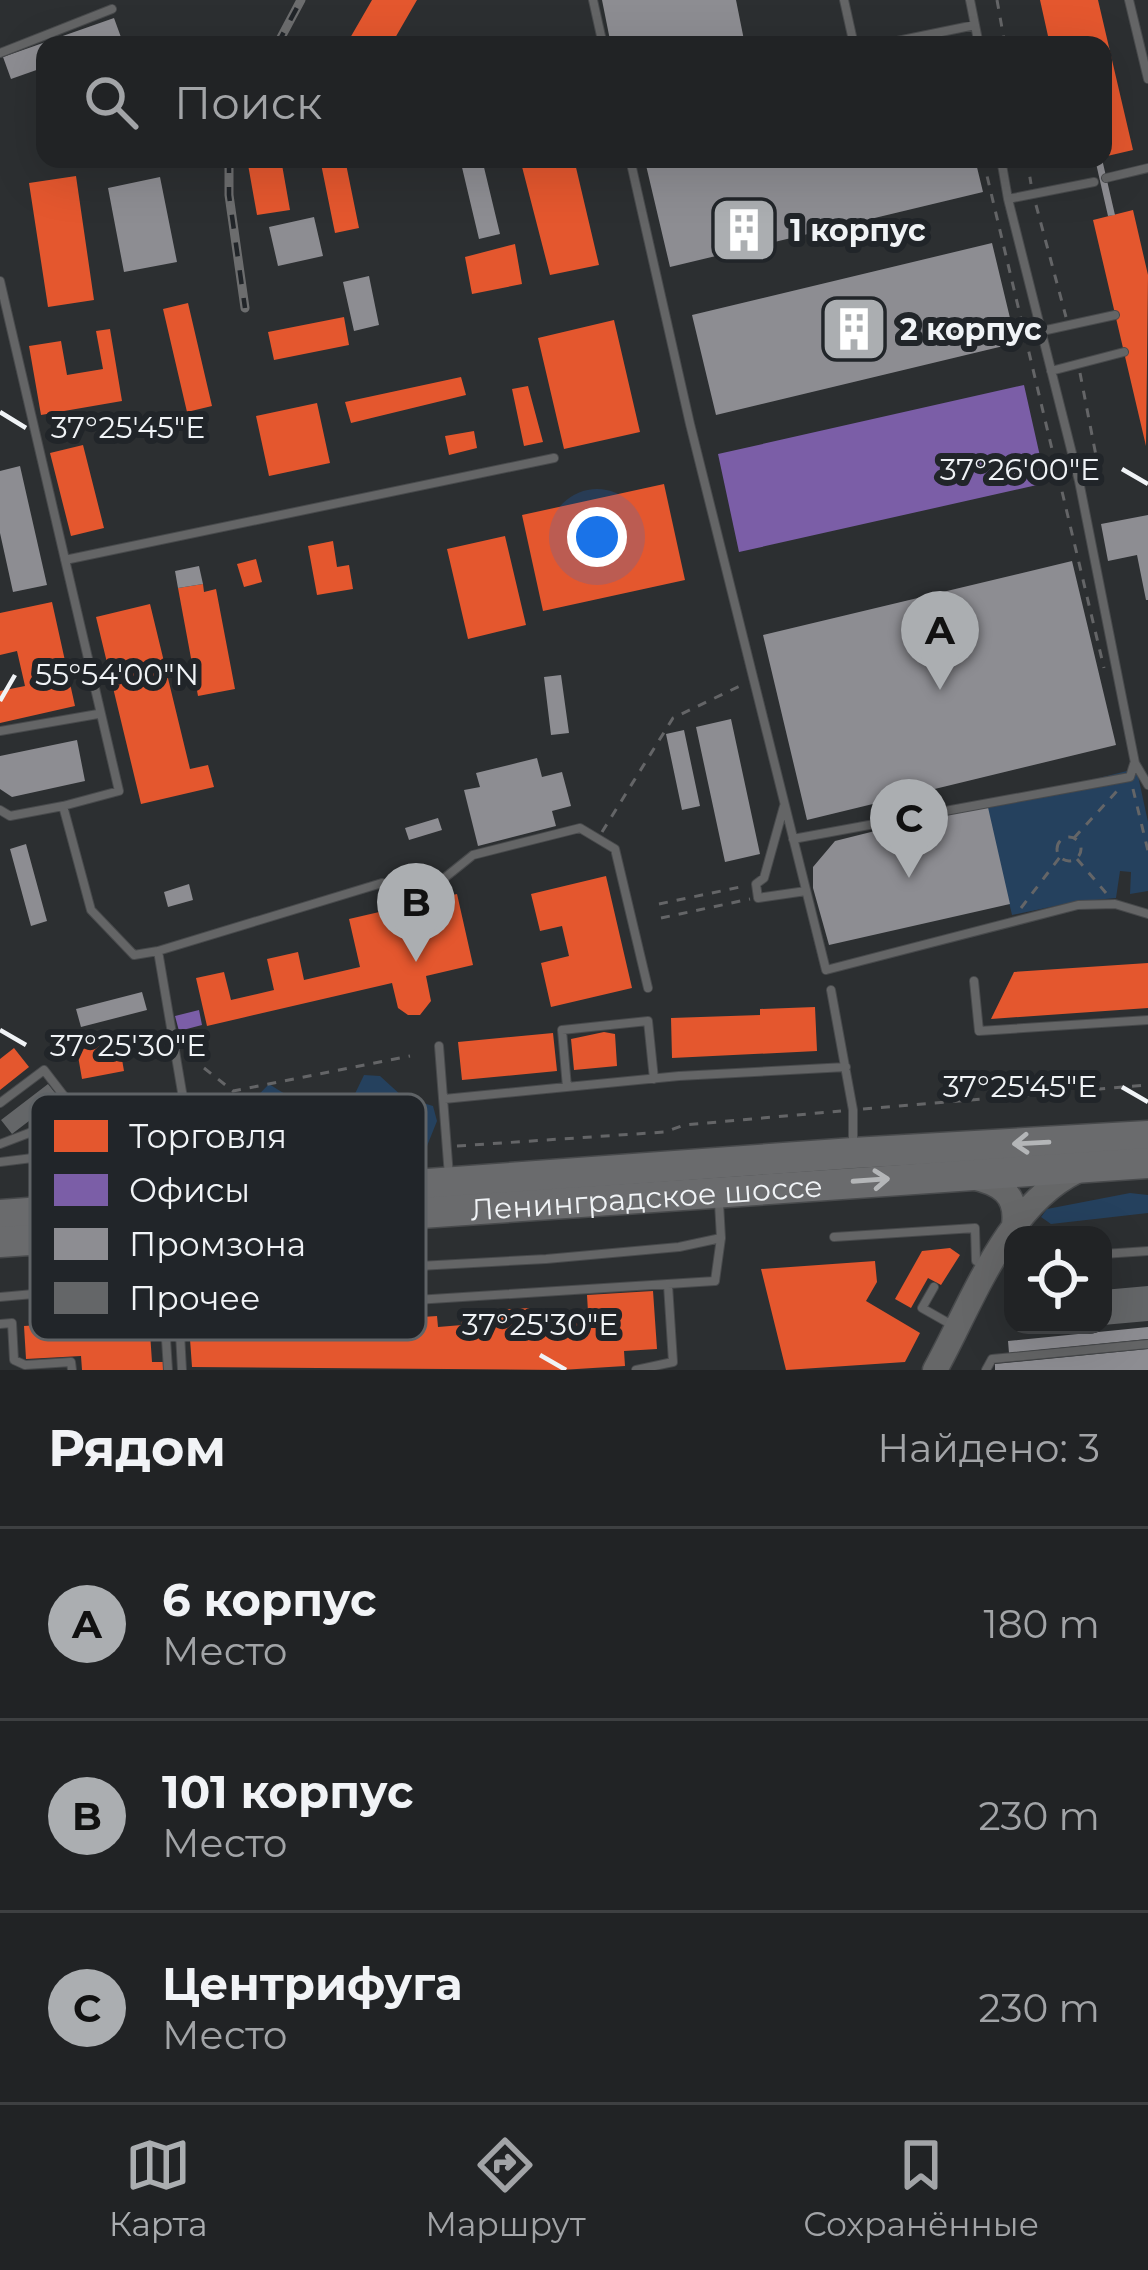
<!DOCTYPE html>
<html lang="ru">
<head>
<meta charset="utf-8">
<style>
  :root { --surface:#212325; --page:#292b2d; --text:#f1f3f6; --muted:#a2a4a7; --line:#3e4042; --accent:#abaeb1 }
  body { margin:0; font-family:Montserrat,sans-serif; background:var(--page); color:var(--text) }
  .controls { position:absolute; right:36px; bottom:36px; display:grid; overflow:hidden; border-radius:24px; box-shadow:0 12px 48px #0002 }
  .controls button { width:108px; height:108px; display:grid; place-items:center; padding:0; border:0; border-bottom:3px solid var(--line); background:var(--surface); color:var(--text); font:60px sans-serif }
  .you { position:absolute; left:597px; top:537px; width:42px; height:42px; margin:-30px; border:9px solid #fff; border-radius:50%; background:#1a73e8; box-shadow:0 0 0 18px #1a73e833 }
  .badge { display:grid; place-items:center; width:78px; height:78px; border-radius:50%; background:var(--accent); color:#111; font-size:39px; font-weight:700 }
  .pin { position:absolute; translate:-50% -99px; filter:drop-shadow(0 3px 6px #0008) }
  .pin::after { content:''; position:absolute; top:63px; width:42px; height:36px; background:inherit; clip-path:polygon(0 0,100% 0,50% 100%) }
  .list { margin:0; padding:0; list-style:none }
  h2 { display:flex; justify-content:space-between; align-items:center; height:156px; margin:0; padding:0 48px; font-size:51px }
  h2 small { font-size:39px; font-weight:400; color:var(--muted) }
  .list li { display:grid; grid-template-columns:78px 1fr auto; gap:36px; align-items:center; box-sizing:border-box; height:192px; padding:0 48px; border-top:3px solid var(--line) }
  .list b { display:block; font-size:45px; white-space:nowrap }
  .list p { margin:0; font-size:39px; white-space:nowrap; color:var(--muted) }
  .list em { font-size:39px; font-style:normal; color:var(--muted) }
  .icon { flex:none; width:66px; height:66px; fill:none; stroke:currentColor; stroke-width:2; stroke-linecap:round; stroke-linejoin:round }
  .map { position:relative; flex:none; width:1148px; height:1370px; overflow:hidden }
  .search { position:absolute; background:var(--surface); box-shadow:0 12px 48px #0002; left:36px; right:36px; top:36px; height:132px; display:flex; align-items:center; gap:30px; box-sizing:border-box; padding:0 42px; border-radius:24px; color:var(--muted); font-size:45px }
  .sheet { height:732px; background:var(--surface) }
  nav { display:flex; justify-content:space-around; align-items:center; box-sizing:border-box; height:168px; border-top:3px solid var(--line); background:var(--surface); font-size:33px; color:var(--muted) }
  nav a { display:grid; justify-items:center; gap:6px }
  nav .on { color:var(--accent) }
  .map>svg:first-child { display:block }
  .green { fill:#25415e }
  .shops { fill:#e4572e }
  .offices { fill:#7b5ea7 }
  .industry { fill:#8d8d92 }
  .building { fill:#646668 }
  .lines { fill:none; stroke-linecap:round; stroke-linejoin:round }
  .lane-casing { stroke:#484a4c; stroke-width:10 }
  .secondary-casing { stroke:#484a4c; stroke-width:27 }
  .highway-casing { stroke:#484a4c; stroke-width:33 }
  .path { stroke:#646567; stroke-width:3; stroke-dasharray:9 9; stroke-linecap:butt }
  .lane { stroke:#646566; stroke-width:8 }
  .secondary { stroke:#666768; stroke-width:24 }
  .highway { stroke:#6a6b6d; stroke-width:30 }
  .rail-casing { stroke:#6c6d6e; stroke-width:9 }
  .rail { stroke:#212529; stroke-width:4.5; stroke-dasharray:14; stroke-linecap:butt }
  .oneway { stroke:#b4b6b8 }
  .ticks { fill:none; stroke:#f0f3f6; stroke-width:4.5 }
  .labels { text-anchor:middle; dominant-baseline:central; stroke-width:12; stroke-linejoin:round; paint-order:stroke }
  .poi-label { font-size:30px; font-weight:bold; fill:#f0f3f6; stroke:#212529; text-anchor:start }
  .street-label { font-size:30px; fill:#f0f3f6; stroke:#212529 }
  .key { fill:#212529; stroke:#5f6366; stroke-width:3 }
  .key-label { font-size:33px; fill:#f0f3f6 }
  .ticks-label { font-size:30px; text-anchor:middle; fill:#f0f3f6; stroke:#212529; stroke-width:12; stroke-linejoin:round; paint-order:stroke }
</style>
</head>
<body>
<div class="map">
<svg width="1148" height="1370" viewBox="0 0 1148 1370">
  <rect width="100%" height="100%" fill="#2c2f31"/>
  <!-- green -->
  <path class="green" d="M 1127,771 L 1137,771 L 1148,822 L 1148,891 L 1130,894 L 1131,872 L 1120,871 L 1116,898 L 1074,902 L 1012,915 L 986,806 Z
    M 364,1075 L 380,1076 L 403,1097 L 433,1106 L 437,1121 L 425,1151 L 395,1155 L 332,1151 L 283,1155 L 238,1143 L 223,1147 L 208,1141 L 207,1116 L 238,1116 L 269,1084 C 300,1103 314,1115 351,1102 Z
    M 1130,1193 L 1148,1195 L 1148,1213 L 1051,1224 L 1041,1217 L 1047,1209 Z"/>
  <!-- shops -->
  <path class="shops" d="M 372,0 L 417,0 L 391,45 L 346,45 Z
    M 1040,0 L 1098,0 L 1133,150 L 1103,157 L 1103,45 L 1050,45 Z
    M 247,159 L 281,159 L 290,210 L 257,215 Z
    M 320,159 L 345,159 L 359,228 L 335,233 Z
    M 520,159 L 574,159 L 599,265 L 550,275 Z
    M 76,176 L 94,300 L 48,307 L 29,183 Z
    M 1133,210 L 1148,275 L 1146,446 L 1093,220 Z
    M 515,244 L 522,284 L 472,294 L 465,257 Z
    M 188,303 L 212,406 L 187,412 L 163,309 Z
    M 344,317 L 349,345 L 274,360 L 268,332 Z
    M 614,320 L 640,432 L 564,449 L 538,338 Z
    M 110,329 L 122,401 L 41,415 L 29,346 L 61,341 L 67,375 L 103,369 L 96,331 Z
    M 461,377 L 466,395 L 351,423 L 345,402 Z
    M 528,386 L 543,442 L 524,446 L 512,389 Z
    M 317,403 L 330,463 L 269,476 L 256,416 Z
    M 474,431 L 477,448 L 449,455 L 445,436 Z
    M 83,445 L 104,528 L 71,536 L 50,453 Z
    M 664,484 L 685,580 L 543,611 L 522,515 Z
    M 505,536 L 526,625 L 468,639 L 447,549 Z
    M 333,541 L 337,567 L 349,565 L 353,589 L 317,595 L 308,546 Z
    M 256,559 L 262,582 L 244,587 L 237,564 Z
    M 203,584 L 204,592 L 216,589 L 235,689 L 198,696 L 178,588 Z
    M 52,602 L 75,706 L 0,723 L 0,691 L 25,686 L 17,651 L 0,655 L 0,613 Z
    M 150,604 L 190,769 L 208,765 L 214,787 L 141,804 L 96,617 Z
    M 606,876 L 632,988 L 551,1007 L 541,963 L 569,956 L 562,926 L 540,931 L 531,894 Z
    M 457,894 L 473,965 L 426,976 L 431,1001 L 420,1015 L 408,1015 L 398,1008 L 392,983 L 207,1026 L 196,978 L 224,972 L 231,1000 L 274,990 L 267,959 L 298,952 L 304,980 L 360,967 L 349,919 Z
    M 1148,963 L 1148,1008 L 991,1019 L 1014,972 Z
    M 815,1007 L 817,1051 L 672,1058 L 671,1018 L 760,1015 L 760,1009 Z
    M 604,1032 L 615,1034 L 617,1066 L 574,1070 L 571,1039 Z
    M 553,1033 L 557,1071 L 462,1080 L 458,1042 Z
    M 119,1042 L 124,1071 L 82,1079 L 77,1050 Z
    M 14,1048 L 29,1067 L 0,1090 L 0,1059 Z
    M 950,1248 L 960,1255 L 941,1285 L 928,1278 L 911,1308 L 895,1299 L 922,1251 Z
    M 875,1261 L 877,1282 L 866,1301 L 920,1333 L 905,1362 L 786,1370 L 761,1269 Z
    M 653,1291 L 657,1349 L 624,1351 L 625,1366 L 561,1370 L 192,1367 L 189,1325 L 281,1319 L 282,1341 L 319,1338 L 318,1324 L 437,1316 L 438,1327 L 462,1325 L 461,1312 L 530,1308 L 530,1315 L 588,1312 L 587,1295 Z
    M 149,1318 L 152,1362 L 163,1362 L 163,1370 L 82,1370 L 81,1356 L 26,1359 L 24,1326 Z"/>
  <!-- offices -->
  <path class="offices" d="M 1024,385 L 1046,483 L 739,552 L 718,454 Z
    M 199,1010 L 202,1025 L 179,1031 L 175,1016 Z"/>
  <!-- industry -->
  <path class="industry" d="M 602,0 L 736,0 L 745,45 L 611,45 Z
    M 114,18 L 122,40 L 108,45 L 45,45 L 45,67 L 11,79 L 3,57 Z
    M 460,159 L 482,159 L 500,234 L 479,239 Z
    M 654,159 L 975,159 L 983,192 L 670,267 L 645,161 Z
    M 1095,159 L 1102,159 L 1115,215 L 1108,216 Z
    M 160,177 L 177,262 L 124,272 L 108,188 Z
    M 314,217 L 323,256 L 278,266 L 269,227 Z
    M 992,243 L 1016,343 L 716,415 L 692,315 Z
    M 369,276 L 379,325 L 354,331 L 343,282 Z
    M 20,466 L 47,585 L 13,592 L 0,533 L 0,471 Z
    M 1148,515 L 1148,600 L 1146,600 L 1137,555 L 1108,561 L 1101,524 Z
    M 1072,561 L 1116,745 L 807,820 L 763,635 Z
    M 199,566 L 203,584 L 178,588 L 175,571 Z
    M 561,675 L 569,733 L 551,735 L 544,677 Z
    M 731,719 L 760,854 L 725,862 L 696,727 Z
    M 684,730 L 700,806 L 682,810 L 666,734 Z
    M 77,740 L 85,781 L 12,797 L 0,789 L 0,756 Z
    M 537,758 L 542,777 L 562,772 L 571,806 L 552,811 L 556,826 L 478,846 L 464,790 L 480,787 L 476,773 Z
    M 987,803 L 1010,904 L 829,945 L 813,888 L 813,867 L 835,841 Z
    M 438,818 L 442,830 L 409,840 L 405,828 Z
    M 26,844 L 47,921 L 31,926 L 10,849 Z
    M 189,884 L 193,900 L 168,907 L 164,892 Z
    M 142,992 L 147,1010 L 81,1027 L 76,1009 Z
    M 1148,1327 L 1148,1339 L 1009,1353 L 1008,1341 Z
    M 1148,1349 L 1148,1370 L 995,1370 L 995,1364 Z"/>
  <!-- building -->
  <path class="building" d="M 48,1084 L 59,1098 L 12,1134 L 1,1120 Z
    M 1148,1286 L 1148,1321 L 1103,1325 L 1103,1290 Z"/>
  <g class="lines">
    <!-- lane casing -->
    <g class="lane-casing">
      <path id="lane" d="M 593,0 L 603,45
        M 844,0 L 854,45
        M 970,0 L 979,45
        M 1129,0 L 1148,79
        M 878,45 L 975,25
        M 0,53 L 112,9
        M 630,159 L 690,424 L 826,970 L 1078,905 L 1115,904 L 1148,914
        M 1001,159 L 1008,199
        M 1106,178 L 1148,168
        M 1094,182 L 1008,199 L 1079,481 L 1135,763 L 1148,785
        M 0,281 L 119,791 L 63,806
        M 1042,331 L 1115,315
        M 1051,371 L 1124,352
        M 65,560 L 554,458
        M 0,731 L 98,714
        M 784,806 L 764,878 L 756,884 L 758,898 L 806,891
        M 0,810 L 10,816 L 63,806 L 91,910 L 134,955 L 158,951 L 382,883 L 398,897 L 427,892 L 473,855 L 580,828 L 615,849 L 648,988
        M 793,839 L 1130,777 L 1134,764
        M 158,951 L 199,1192
        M 974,981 L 979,1031 L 1148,1020
        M 831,990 L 853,1110 L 853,1143
        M 439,1046 L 449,1176
        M 567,1087 L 562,1030 L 648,1021 L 654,1079
        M 444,1099 L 679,1076 L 846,1067
        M 0,1103 L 44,1070 L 64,1096 L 70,1126 L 123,1147 L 192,1154
        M 40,1113 L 50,1125 L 70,1126
        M 0,1144 L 50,1125
        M 0,1162 L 121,1147
        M 834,1237 L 975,1228 L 976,1261 L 984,1265
        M 1103,1254 L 1148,1251
        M 162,1277 L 168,1370
        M 934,1287 L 922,1308 L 952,1325
        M 0,1297 L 145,1284 L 168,1275 L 229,1278 L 238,1268 L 255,1275 L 546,1259 L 679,1247 L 721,1238
        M 0,1324 L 12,1323 L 14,1360 L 25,1365 L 71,1362 L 72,1370
        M 182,1370 L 179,1315 L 715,1281 L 721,1238 L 719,1203
        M 636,1370 L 673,1362 L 668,1285
        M 986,1370 L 992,1359 L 1148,1344"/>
    </g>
    <!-- secondary casing -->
    <g class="secondary-casing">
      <path id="secondary" d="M 972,1177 C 1000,1183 1018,1194 1014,1225
        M 935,1370 C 972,1303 1006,1205 1077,1171"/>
    </g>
    <!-- highway casing -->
    <g class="highway-casing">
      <g id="highway">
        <path d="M 0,1215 L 853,1153 L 1148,1136"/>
        <path id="s1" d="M 0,1242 L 1148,1163"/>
      </g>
    </g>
    <!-- path -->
    <path class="path" d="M 997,0 L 1005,45
      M 983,159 L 1104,668
      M 1027,159 L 1031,184
      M 1036,205 L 1066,317
      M 1080,373 L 1098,466
      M 1133,789 L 1148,851
      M 602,832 L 673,718 L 744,684
      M1057 849a12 12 0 1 1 24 0a12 12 0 1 1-24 0Z
      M 1074,838 L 1117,791
      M 1077,859 L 1106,893
      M 659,904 L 745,886
      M 1021,908 L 1060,857
      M 661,918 L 750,899
      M 204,1068 L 233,1091 L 410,1056
      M 863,1109 L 1148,1085
      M 457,1146 L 665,1132 L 684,1125 L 841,1111"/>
    <!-- lane -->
    <use href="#lane" class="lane"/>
    <!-- secondary -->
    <use href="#secondary" class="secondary"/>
    <!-- highway -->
    <use href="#highway" class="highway"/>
    <!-- rail casing -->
    <g class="rail-casing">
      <path id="rail" d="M 277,45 L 301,0
        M 229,159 L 229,195 L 245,308"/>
    </g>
    <!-- rail -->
    <use href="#rail" class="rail"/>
  </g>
  <!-- one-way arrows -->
  <defs><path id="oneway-shaft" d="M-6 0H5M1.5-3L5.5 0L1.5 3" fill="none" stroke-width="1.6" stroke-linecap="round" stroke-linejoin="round" transform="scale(3)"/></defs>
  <g class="oneway">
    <use href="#oneway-shaft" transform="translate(1031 1143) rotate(177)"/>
    <use href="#oneway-shaft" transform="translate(871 1180) rotate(-4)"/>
  </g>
  <!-- ticks -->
  <path class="ticks" d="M 0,412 L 26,428M 1122,469 L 1148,484M 0,701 L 15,675M 0,1030 L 26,1045M 1122,1087 L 1148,1102M 540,1355 L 566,1370"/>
  <!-- icons -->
  <defs>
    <g id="building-square" transform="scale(3.45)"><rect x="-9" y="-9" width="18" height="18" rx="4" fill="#abaeb1" stroke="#212529"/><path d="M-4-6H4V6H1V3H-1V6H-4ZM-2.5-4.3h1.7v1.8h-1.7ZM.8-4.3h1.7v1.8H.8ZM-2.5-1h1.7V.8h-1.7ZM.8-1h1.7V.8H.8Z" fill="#fff"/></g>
  </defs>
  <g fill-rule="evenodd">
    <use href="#building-square" x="744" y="230"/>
    <use href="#building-square" x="854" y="329"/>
  </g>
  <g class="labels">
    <!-- poi labels -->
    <g class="poi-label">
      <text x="790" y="230">1 корпус</text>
      <text x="900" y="329">2 корпус</text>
    </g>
    <!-- street labels -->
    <g class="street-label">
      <text stroke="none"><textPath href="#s1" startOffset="648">Ленинградское шоссе</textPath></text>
    </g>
  </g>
  <!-- legend -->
  <rect x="30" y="1094" width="396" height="246" rx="18" class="key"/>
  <rect x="54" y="1120" width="54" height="32" fill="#e4572e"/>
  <rect x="54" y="1174" width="54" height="32" fill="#7b5ea7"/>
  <rect x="54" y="1228" width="54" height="32" fill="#8d8d92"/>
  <rect x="54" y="1282" width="54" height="32" fill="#646668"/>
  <g class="key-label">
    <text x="129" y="1148">Торговля</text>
    <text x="129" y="1202">Офисы</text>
    <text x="129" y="1256">Промзона</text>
    <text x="129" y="1310">Прочее</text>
  </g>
  <g class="ticks-label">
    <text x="128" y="438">37°25'45"E</text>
    <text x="1020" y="480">37°26'00"E</text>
    <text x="117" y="685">55°54'00"N</text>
    <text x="128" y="1056">37°25'30"E</text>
    <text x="1020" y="1097">37°25'45"E</text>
    <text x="540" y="1335">37°25'30"E</text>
  </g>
</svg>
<div class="controls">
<button><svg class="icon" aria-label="locate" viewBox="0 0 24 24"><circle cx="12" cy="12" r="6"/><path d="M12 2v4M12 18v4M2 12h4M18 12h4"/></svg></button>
</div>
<div class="you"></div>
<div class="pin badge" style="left:940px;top:690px">A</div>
<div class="pin badge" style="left:416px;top:962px">B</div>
<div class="pin badge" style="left:909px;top:878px">C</div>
<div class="search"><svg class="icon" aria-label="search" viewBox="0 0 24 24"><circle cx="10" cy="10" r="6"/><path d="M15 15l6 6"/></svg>Поиск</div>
</div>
<section class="sheet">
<h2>Рядом<small>Найдено: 3</small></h2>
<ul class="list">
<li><span class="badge">A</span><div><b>6 корпус</b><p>Место</p></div><em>180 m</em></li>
<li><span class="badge">B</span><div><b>101 корпус</b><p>Место</p></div><em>230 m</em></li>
<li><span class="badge">C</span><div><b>Центрифуга</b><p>Место</p></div><em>230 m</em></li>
</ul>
</section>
<nav>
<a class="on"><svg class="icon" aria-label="map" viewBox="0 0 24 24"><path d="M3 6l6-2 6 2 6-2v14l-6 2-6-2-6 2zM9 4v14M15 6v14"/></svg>Карта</a>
<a><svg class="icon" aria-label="directions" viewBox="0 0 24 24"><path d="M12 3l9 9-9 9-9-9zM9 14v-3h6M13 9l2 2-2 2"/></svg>Маршрут</a>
<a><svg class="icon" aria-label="saved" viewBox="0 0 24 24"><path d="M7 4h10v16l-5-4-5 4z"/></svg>Сохранённые</a>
</nav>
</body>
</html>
